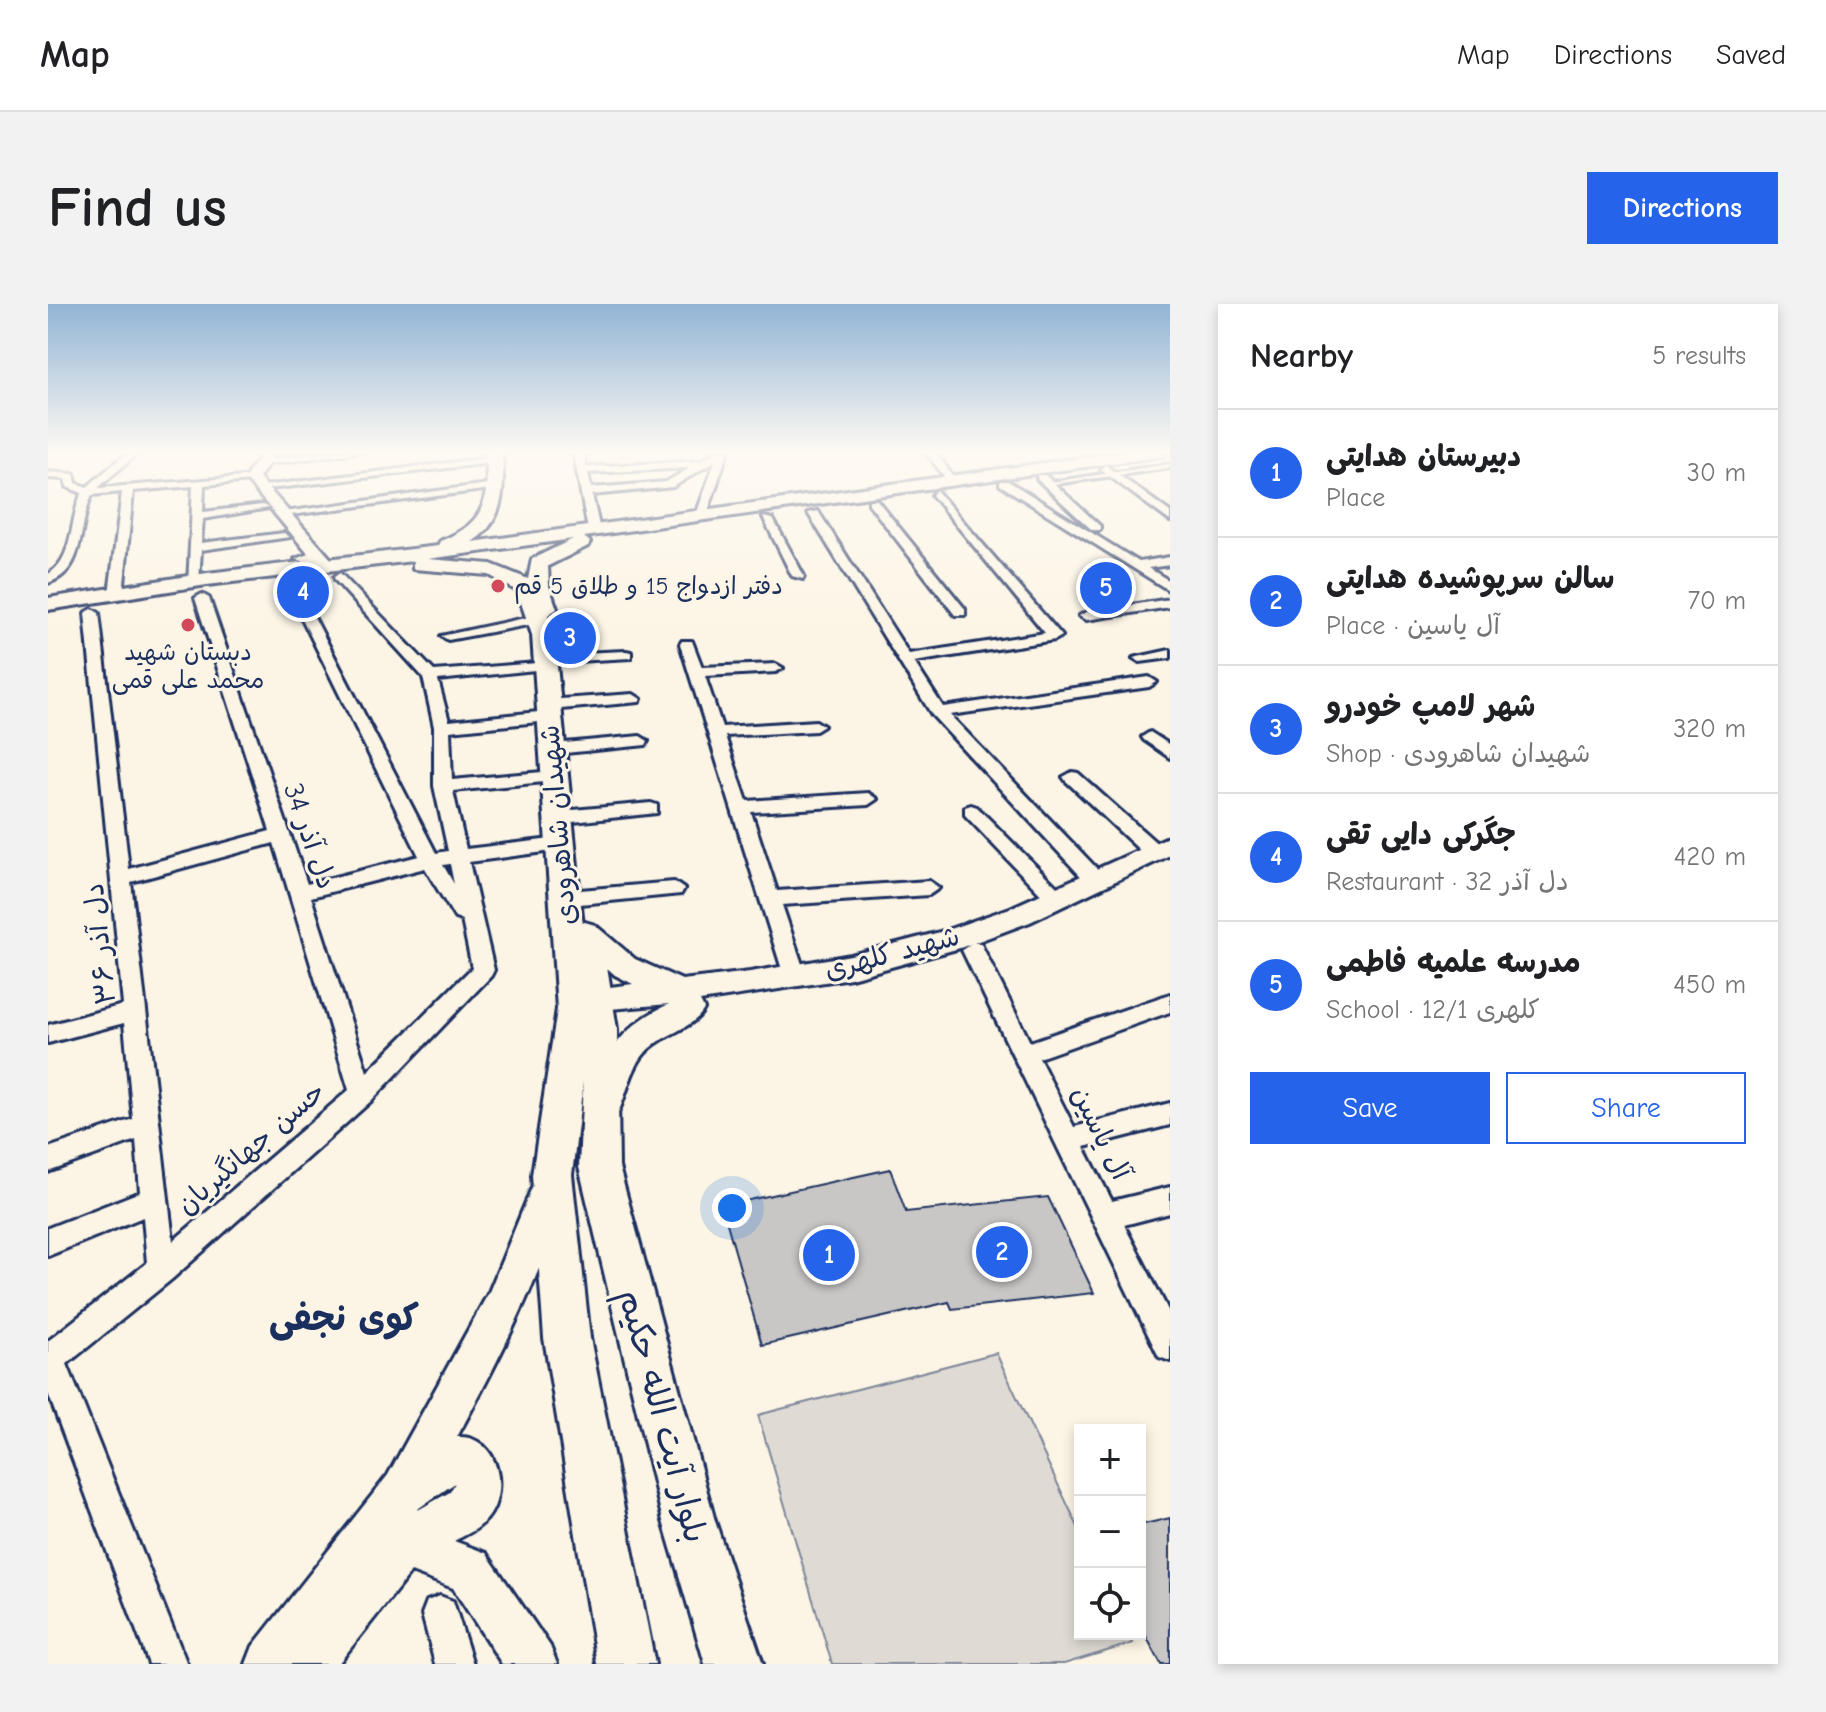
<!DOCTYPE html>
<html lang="en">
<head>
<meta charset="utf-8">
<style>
  :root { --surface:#fff; --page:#f2f2f2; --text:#202124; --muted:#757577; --line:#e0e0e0; --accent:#2563eb }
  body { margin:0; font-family:"Comic Neue","Playpen Sans Arabic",sans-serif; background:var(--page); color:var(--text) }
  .controls { position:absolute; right:24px; bottom:24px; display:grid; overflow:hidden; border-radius:0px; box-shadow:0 4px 12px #0003 }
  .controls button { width:72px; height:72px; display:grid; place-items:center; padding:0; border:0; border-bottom:2px solid var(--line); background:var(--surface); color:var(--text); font:40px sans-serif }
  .you { position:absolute; left:684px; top:904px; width:28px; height:28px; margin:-20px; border:6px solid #fff; border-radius:50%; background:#1a73e8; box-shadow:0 0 0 12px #1a73e833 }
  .badge { display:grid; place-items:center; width:52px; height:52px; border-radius:50%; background:var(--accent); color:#fff; font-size:26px; font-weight:700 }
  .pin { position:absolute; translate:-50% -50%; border:4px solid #fff; box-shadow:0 2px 8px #0006 }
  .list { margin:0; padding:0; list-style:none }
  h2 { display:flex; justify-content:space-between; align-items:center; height:104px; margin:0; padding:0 32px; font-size:34px }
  h2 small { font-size:26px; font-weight:400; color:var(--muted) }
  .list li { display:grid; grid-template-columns:52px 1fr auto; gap:24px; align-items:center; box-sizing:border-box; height:128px; padding:0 32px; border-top:2px solid var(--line) }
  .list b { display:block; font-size:30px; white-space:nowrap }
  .list p { margin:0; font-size:26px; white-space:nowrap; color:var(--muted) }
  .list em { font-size:26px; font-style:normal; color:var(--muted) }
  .actions { display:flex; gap:16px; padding:24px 32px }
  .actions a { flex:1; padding:18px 0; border:2px solid var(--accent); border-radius:0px; text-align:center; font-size:28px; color:var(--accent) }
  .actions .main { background:var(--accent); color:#fff }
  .icon { flex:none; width:44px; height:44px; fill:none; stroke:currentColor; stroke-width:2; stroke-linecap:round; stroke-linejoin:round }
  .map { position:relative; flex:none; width:1122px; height:1360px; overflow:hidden; border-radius:0px }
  header { display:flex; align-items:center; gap:48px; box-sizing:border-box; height:112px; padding:0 40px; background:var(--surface); border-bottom:2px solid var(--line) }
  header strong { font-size:38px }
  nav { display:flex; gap:44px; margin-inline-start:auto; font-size:28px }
  .intro { display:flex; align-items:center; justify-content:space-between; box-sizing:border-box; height:192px; padding:0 48px }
  h1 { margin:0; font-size:56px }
  .button { padding:20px 36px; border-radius:0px; background:var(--accent); color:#fff; font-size:28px; font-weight:700 }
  main { display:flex; gap:48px; padding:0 48px }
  aside { flex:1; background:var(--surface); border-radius:0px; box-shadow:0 4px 12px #0003 }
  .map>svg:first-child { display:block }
  .green { fill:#dfdbd4; stroke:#7d8599; stroke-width:2 }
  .building { fill:#c8c7c6; stroke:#1b2f5e; stroke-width:2 }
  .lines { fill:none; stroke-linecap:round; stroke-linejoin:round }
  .lane-casing { stroke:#1b2f5e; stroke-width:6 }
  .street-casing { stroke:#1b2f5e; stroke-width:6 }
  .secondary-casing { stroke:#1b2f5e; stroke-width:6 }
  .primary-casing { stroke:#1b2f5e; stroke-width:6 }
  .lane { fill:#fcf5e5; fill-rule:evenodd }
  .street { fill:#fcf5e5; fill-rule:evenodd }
  .secondary { fill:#fcf5e5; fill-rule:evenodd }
  .primary { fill:#fcf5e5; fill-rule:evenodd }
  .poi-dot { fill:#d1495b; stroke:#fcf5e5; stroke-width:3 }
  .labels { text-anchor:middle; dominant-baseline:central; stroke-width:6; stroke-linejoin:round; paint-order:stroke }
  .far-poi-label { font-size:24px; fill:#1b2f5e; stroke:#fcf5e5; text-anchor:start }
  .street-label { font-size:28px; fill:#1b2f5e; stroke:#fcf5e5 }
  .near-street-label { font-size:34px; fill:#1b2f5e; stroke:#fcf5e5 }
  .near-neighbourhood-label { font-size:36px; font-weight:bold; fill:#1b2f5e; stroke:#fcf5e5 }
</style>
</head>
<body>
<header>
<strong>Map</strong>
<nav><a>Map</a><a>Directions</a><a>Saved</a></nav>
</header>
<div class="intro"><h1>Find us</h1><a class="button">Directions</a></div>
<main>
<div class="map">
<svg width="1122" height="1360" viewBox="0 0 1122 1360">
  <rect width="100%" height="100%" fill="#fcf5e5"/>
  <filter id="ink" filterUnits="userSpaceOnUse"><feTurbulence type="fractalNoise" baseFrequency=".0125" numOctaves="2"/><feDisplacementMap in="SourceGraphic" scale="16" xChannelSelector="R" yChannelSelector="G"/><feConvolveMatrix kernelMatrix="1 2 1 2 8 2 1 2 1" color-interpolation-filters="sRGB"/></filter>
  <g filter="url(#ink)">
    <!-- green -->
    <path class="green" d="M 948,1049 L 1032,1227 L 1032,1330 L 1081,1330 L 1085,1339 L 1016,1360 L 784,1360 L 710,1111 Z"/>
    <!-- building -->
    <path class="building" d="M 842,865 L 858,908 L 1000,893 L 1046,989 L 904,1005 L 901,998 L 714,1041 L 674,902 Z
      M 1122,1214 L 1122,1360 L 1113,1360 L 1092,1321 L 1092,1221 Z"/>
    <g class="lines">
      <!-- lane casing -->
      <g class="lane-casing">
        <path id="lane" d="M 1122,160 L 1122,164 L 999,181 L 996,179 Z"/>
      </g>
      <!-- street casing -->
      <g class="street-casing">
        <path id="street" d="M 81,147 L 92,147 L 50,184 L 208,172 L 204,177 L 156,181 L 155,208 L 215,201 L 221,204 L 155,215 L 153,239 L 236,229 L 242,233 L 153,246 L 151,278 L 140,281 L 145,182 L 85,187 L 75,290 L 68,294 L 61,290 L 74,188 L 44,191 C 29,222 39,266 0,279 L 0,270 C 27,255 21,214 34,189 L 19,183 L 17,175 L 0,174 L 0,168 L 26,170 L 28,179 L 39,183 Z
          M 287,147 L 319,147 L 213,161 L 208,158 Z
          M 525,147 L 535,147 L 538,163 L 652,157 L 669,147 L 680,147 L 658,213 L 648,211 L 667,157 L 625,183 L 544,191 L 552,226 L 546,230 L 540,226 ZM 642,164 L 618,178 L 543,184 L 540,169 Z
          M 877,147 L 887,147 L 909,179 L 901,179 Z
          M 447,153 L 451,158 L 212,186 L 207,183 Z
          M 1057,161 L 1122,208 L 1122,217 L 1053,166 Z
          M 989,171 L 997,171 L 1052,222 L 1052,226 L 1044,226 L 989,175 Z
          M 952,177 L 960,177 L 1091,258 L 1122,253 L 1122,261 L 1100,264 L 1122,277 L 1122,287 L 952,181 Z
          M 447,179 L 451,184 L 235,212 L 229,209 Z
          M 888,186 L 1014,332 L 1007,336 L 866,358 L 895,403 L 1101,373 L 1109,378 L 1101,383 L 902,411 L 1054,570 L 1057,575 L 1054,580 L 1040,580 L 884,411 L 760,209 L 770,207 L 861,350 L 997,329 L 884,191 Z
          M 821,196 L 829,196 L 917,305 L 917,311 L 907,311 L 821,200 Z
          M 715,213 L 725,215 L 756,272 L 755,275 L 744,272 Z
          M 266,248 L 276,251 L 263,260 L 247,255 Z
          M 292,269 L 386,367 L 502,358 L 504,361 L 497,365 L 390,376 L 401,417 L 500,407 L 508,412 L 500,417 L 402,427 L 404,476 L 506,467 L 515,472 L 506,477 L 405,487 L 418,545 L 512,534 L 521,540 L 512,546 L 421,558 L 446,666 L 443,672 L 323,797 L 124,975 L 19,1060 L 139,1360 L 101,1360 L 0,1089 L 0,1037 L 99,959 L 95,913 L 0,952 L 0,924 L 92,888 L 88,836 L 0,868 L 0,844 L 85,815 L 76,719 L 0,739 L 0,721 L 75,701 L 37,309 L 44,305 L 51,309 L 81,565 L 222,527 L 147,294 L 154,290 L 161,294 L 259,580 L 371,552 L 237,280 L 243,276 L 249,280 L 388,549 L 400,547 L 386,482 L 386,423 L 375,373 L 287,276 L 286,273 ZM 226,539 L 301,786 L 125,937 L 83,578 ZM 402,560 L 406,580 L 395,561 ZM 377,564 L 407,614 L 414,616 L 424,664 L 319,768 L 263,593 Z
          M 1122,295 L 1122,303 L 1038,316 L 1031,312 L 1038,308 Z
          M 491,311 L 496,312 L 496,318 L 400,336 L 393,332 Z
          M 634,337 L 644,337 L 654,363 L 728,360 L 735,364 L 728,368 L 657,372 L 674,423 L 768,417 L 776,422 L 768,427 L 677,432 L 699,497 L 820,489 L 829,495 L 820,501 L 703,508 L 729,587 L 881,577 L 891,584 L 881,591 L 734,601 L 758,672 L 755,678 L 739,678 L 736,672 L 632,340 Z
          M 1122,346 L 1122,354 L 1092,358 L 1085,354 Z
          M 578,347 L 583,348 L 583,354 L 509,358 L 502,354 L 509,350 Z
          M 585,390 L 593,395 L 591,398 L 513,405 L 505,400 L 513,395 Z
          M 1102,428 L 1122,441 L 1122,454 L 1096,436 L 1094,433 Z
          M 592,432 L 600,437 L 598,441 L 517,449 L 509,444 L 517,439 Z
          M 1024,468 L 1030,469 L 1113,543 L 1116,548 L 1113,553 L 1099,553 L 1018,477 L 1015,473 Z
          M 603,499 L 609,501 L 609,509 L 525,518 L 516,512 L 525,506 Z
          M 923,501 L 929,503 L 1015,589 L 1018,594 L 1015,599 L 1001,599 L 917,511 L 917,503 Z
          M 626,578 L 636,585 L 633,590 L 532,600 L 522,593 L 532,586 Z
          M 925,638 L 933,640 L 982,738 L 1122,690 L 1122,708 L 991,754 L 1026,823 L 1122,799 L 1122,821 L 1036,843 L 1064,897 L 1122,883 L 1122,909 L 1076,921 L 1122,1010 L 1122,1057 L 1111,1053 L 914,646 Z
          M 392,1292 L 405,1297 L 425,1360 L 387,1360 L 374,1310 L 379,1297 Z"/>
      </g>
      <!-- secondary casing -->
      <g class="secondary-casing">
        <path id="secondary" d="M 215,147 L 229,147 L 211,174 L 284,256 L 284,264 L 272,264 L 197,174 Z
          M 1122,532 L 1122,551 L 982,618 L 912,644 L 803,674 L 652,697 L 656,705 C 646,725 613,730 597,749 C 582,766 579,791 569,811 L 557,816 L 545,811 L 540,801 C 558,750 570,724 621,700 L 550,706 L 539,702 L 535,694 L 539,686 L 585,680 L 567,671 L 527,635 L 523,628 L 527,621 L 537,618 L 547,621 L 587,655 L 634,676 L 702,668 L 803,651 L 896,627 L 962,604 Z
          M 500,871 L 513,876 L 518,888 C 492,975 452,1054 409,1133 C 453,1130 463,1195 434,1220 C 427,1227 415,1232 406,1237 L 438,1249 L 502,1342 L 509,1360 L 454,1360 L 405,1284 L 363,1268 L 290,1360 L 198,1360 L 205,1342 L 340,1171 L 441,988 L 487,876 ZM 407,1179 L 402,1188 L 370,1206 L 371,1204 Z"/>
      </g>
      <!-- primary casing -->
      <g class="primary-casing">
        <path id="primary" d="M 438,147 L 454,147 C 456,184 458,216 424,238 L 1082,147 L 1122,147 L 1115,152 L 536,233 L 542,238 L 540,242 L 500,262 L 501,282 L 509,305 L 500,311 L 506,331 L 536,632 L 552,634 L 556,643 L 569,725 L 571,863 L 667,1217 L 715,1360 L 657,1360 L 615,1217 L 531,863 L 535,778 L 524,871 L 542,1034 L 607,1360 L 549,1360 L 496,1034 L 484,871 L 509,705 L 484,331 L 469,287 L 441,271 L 365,265 L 365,257 L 159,281 L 0,306 L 0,294 L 159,269 L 390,242 L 392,237 C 441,218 440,194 438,147 ZM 525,235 L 484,255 L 480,275 L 443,260 L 379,255 Z"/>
      </g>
      <!-- lane -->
      <use href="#lane" class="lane"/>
      <!-- street -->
      <use href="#street" class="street"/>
      <!-- secondary -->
      <use href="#secondary" class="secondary"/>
      <!-- primary -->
      <use href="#primary" class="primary"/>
    </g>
  </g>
  <!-- sky -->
  <linearGradient id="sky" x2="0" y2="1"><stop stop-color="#92b4d5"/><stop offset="0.44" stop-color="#fefaf3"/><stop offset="1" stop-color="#fefaf3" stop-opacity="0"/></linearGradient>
  <rect width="1122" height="337" fill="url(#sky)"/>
  <!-- markers -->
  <g class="poi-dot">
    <circle cx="450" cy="282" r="8"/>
    <circle cx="140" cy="321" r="8"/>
  </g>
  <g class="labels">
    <!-- far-poi labels -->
    <g class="far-poi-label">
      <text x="466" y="282">دفتر ازدواج 15 و طلاق 5 قم</text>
      <text x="140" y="348" text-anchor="middle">دبستان شهید<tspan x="140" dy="28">محمد علی قمی</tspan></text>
    </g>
    <!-- street labels -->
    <g class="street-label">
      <text transform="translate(510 521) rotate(-95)">شهیدان شاهرودی</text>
      <text transform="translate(262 532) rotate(71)">دل آذر 34</text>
      <text transform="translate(52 640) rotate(-96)">دل آذر ۳۶</text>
      <text transform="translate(844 649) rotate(-15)">شهید کلهری</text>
      <text transform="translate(1053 829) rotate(64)">آل یاسین</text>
      <text transform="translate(203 844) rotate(-41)">حسن جهانگیریان</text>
    </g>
    <!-- near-street labels -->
    <g class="near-street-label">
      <text transform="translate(615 1112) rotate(75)">بلوار آیت الله حکیم</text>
    </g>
    <!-- near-neighbourhood labels -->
    <g class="near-neighbourhood-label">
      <text x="296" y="1014">کوی نجفی</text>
    </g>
  </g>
</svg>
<div class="controls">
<button>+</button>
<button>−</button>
<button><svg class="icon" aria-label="locate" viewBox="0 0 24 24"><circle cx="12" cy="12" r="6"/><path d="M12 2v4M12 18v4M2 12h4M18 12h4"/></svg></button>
</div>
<div class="you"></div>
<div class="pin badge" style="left:781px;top:951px">1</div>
<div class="pin badge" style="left:954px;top:948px">2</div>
<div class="pin badge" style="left:522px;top:334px">3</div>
<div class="pin badge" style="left:255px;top:288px">4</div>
<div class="pin badge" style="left:1058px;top:284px">5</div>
</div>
<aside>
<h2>Nearby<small>5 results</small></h2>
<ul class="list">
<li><span class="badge">1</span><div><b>دبیرستان هدایتی</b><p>Place</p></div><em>30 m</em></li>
<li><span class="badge">2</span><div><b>سالن سرپوشیده هدایتی</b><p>Place · آل یاسین</p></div><em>70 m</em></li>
<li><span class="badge">3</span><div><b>شهر لامپ خودرو</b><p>Shop · شهیدان شاهرودی</p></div><em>320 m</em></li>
<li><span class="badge">4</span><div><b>جگرکی دایی تقی</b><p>Restaurant · دل آذر 32</p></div><em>420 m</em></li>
<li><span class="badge">5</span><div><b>مدرسه علمیه فاطمی</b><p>School · کلهری 12/1</p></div><em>450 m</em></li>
</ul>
<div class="actions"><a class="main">Save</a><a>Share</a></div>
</aside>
</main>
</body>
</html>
